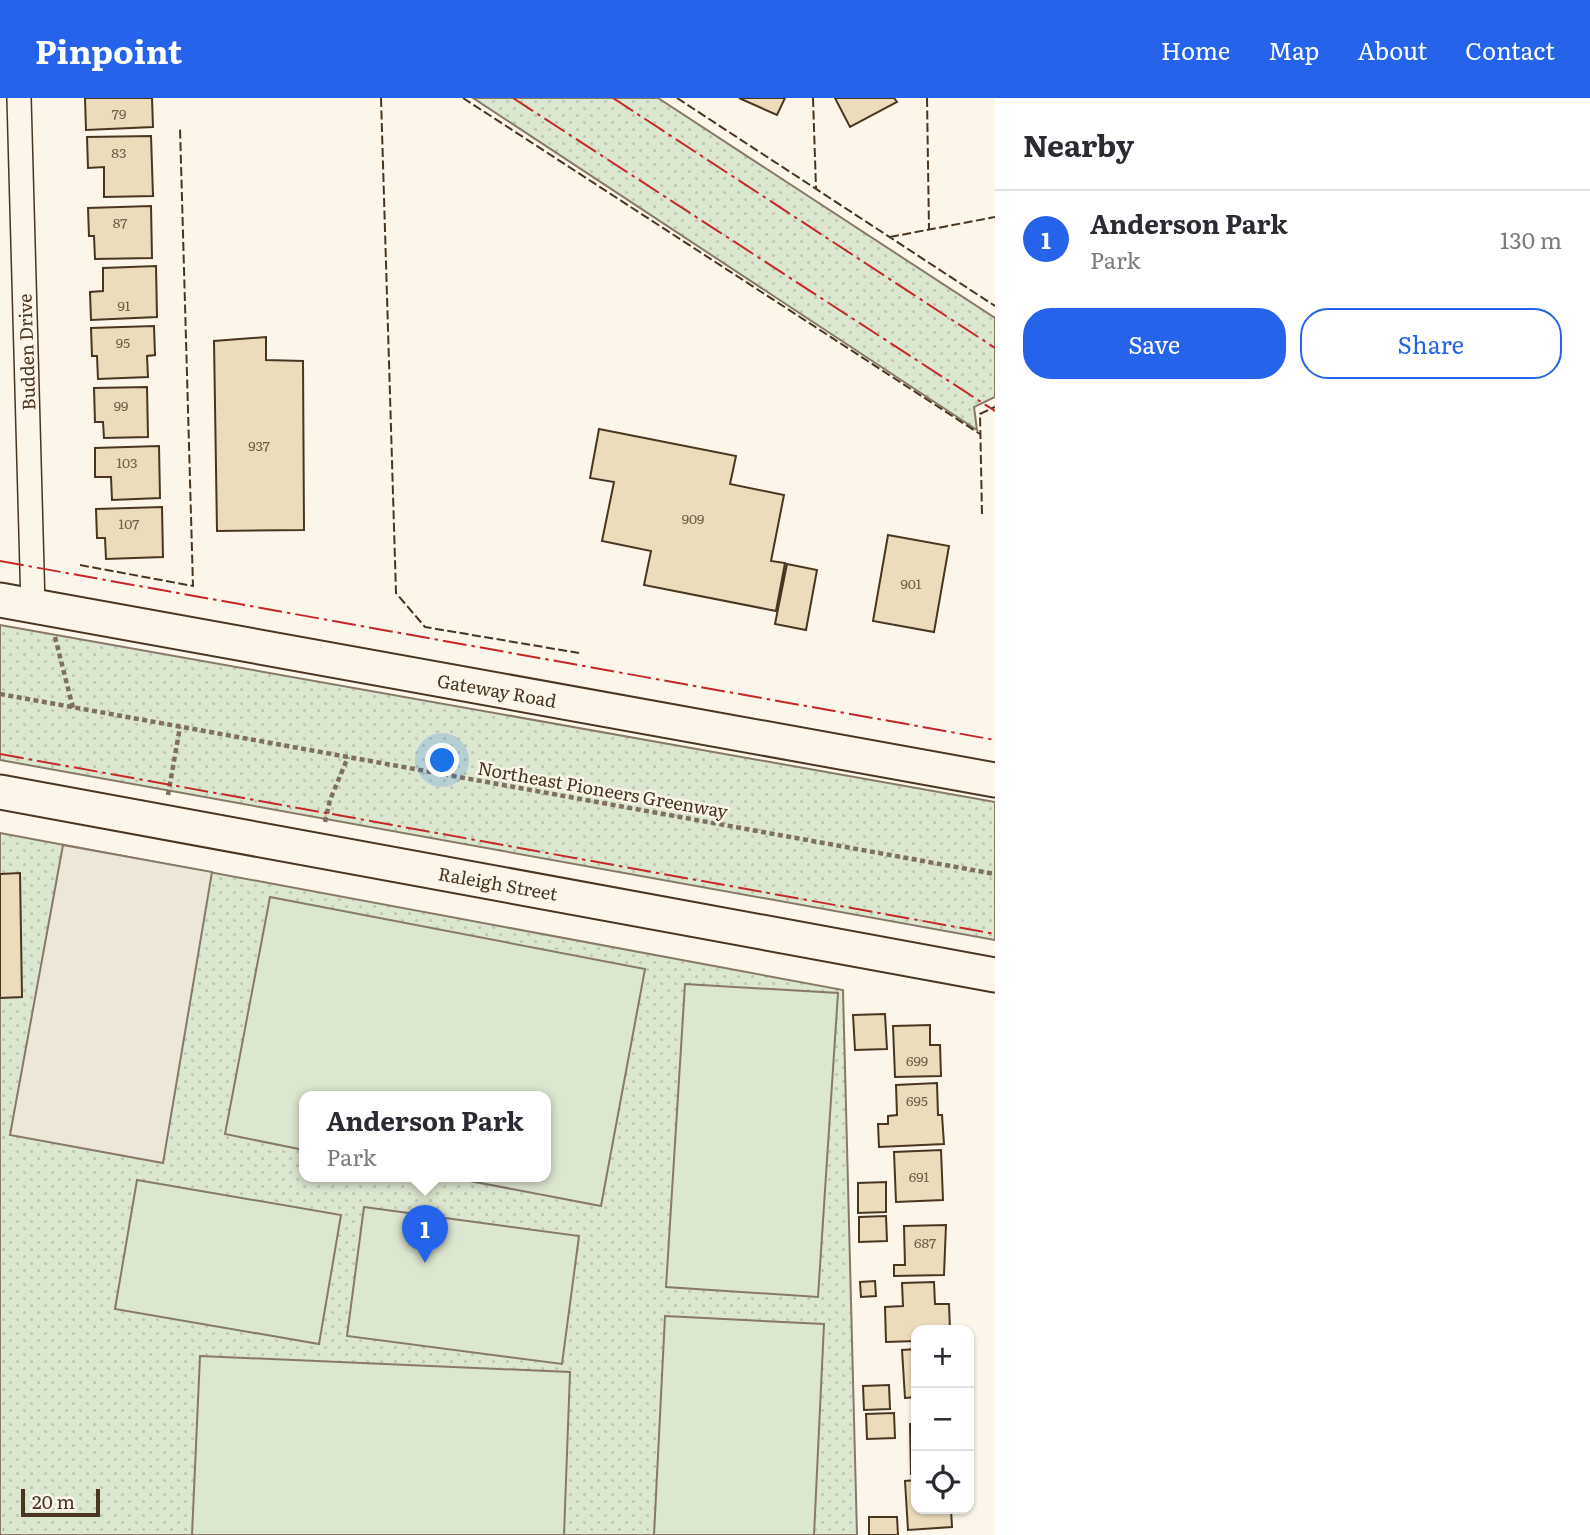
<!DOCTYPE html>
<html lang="en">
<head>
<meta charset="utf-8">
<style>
  :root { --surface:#fff; --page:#f2f2f3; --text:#2b2b33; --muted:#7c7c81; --line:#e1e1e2; --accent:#2563eb }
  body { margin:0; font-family:Literata,serif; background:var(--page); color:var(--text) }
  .controls { position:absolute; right:21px; bottom:21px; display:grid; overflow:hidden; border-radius:14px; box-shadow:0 2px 5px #0004 }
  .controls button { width:63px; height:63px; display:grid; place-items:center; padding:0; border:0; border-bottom:2px solid var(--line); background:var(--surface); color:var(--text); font:35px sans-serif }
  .scale { position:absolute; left:21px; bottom:18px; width:79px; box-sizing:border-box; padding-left:7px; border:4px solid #4a3520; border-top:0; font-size:19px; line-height:24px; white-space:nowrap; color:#4a3520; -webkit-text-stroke:5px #fbf6e9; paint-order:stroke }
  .you { position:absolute; left:443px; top:663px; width:24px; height:24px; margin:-18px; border:5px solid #fff; border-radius:50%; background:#1a73e8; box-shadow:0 0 0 10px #1a73e833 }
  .badge { display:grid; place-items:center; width:46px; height:46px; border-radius:50%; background:var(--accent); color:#fff; font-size:23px; font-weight:700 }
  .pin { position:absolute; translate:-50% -58px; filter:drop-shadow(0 2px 4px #0008) }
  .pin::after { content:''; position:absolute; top:37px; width:24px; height:21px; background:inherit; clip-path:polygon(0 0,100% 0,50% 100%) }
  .popup { position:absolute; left:299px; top:993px; width:252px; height:91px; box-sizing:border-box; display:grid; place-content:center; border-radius:14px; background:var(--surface); filter:drop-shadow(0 2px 5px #0005); font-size:23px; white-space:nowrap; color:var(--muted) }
  .popup b { font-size:26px; color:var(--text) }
  .popup::after { content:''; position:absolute; left:50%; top:100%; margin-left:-14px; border:14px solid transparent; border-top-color:var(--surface) }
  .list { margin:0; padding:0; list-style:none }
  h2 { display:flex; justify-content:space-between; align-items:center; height:91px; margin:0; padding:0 28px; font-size:30px }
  h2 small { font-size:23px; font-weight:400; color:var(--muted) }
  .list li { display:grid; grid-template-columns:46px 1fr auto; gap:21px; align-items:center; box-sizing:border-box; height:98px; padding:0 28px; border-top:2px solid var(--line) }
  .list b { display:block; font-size:26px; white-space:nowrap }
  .list p { margin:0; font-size:23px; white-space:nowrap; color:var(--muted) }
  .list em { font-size:23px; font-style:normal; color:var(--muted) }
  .actions { display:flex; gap:14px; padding:21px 28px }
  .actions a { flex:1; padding:16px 0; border:2px solid var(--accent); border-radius:28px; text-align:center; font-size:24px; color:var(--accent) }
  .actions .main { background:var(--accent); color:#fff }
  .icon { flex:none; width:38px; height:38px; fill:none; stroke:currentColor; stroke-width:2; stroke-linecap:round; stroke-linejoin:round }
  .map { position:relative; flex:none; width:995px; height:1437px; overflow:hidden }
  header { display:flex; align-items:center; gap:42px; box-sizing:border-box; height:98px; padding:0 35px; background:var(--accent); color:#fff }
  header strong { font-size:33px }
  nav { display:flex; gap:38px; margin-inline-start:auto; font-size:24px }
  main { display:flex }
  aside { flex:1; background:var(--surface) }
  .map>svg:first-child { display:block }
  .green { fill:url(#green-dots); stroke:#887966; stroke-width:2; fill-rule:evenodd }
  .pitch { fill:#dce7d0; stroke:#887966; stroke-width:2 }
  .parking { fill:#ede7d9; stroke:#887966; stroke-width:2 }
  .building { fill:#ecdcbc; stroke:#4a3520; stroke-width:2 }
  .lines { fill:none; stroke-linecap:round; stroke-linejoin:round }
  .street-casing { stroke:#4a3520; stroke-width:26 }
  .secondary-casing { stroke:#4a3520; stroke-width:37 }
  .path { stroke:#7f6f5c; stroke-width:4.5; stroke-dasharray:5 3.5; stroke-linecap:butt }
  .street { stroke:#fbf6e9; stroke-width:23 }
  .secondary { stroke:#fbf6e9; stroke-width:33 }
  .fence { stroke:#4a3520; stroke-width:2; stroke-dasharray:9 3.5; stroke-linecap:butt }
  .power { stroke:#c62828; stroke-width:2; stroke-dasharray:24 5 3.5 5; stroke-linecap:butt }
  .labels { text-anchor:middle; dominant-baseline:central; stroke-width:5; stroke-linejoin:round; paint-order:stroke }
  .number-label { font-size:14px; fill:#725f47 }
  .street-label { font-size:18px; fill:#4a3520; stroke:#fbf6e9 }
</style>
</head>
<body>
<header>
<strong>Pinpoint</strong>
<nav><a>Home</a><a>Map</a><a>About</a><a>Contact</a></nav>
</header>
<main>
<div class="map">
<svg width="995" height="1437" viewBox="0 0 995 1437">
  <defs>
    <pattern id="green-dots" width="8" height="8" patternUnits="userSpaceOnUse" patternTransform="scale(1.75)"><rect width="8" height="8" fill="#dce7d0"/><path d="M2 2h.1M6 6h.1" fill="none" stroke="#bec7b2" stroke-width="1.8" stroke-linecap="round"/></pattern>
  </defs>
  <rect width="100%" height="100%" fill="#fbf6e9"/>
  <!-- green -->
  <path class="green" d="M 473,0 L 658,0 L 995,220 L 995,299 L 974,309 L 977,332 Z
    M 0,527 L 995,704 L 995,842 L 0,662 Z
    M 0,735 L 843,892 L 857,1437 L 0,1437 ZM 304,999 L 546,999 L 546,1079 L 304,1079 Z"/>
  <!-- pitch -->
  <path class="pitch" d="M 270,799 L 645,871 L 601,1108 L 449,1079 L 546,1079 L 546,999 L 304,999 L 304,1052 L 225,1036 Z
    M 685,886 L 838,895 L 818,1199 L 666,1189 Z
    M 137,1082 L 341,1117 L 319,1246 L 115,1211 Z
    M 364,1109 L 579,1138 L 562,1266 L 347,1238 Z
    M 665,1218 L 824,1226 L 814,1437 L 654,1437 Z
    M 200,1258 L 570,1274 L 564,1437 L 192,1437 Z"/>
  <!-- parking -->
  <path class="parking" d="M 63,747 L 212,774 L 163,1065 L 10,1037 Z"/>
  <!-- building -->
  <path class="building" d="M 85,0 L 152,0 L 153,29 L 86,32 Z
    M 739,0 L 785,0 L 777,17 Z
    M 835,0 L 894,0 L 897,4 L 850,29 Z
    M 151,38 L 153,98 L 104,99 L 104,69 L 88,70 L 87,39 Z
    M 151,108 L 152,160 L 95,161 L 94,138 L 89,138 L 88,110 Z
    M 156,168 L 157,219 L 91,222 L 90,194 L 103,193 L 103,170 Z
    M 154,228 L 155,257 L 147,258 L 148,279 L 98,281 L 97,258 L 92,258 L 91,230 Z
    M 266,239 L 266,262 L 303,263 L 304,432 L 217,433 L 214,243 Z
    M 147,289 L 148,339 L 104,340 L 103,324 L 95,324 L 94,290 Z
    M 599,331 L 736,358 L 730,386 L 784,397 L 771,463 L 785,465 L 776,513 L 644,487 L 651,453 L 602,443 L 614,384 L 590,380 Z
    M 159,348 L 160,400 L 112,402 L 111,379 L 95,379 L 95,350 Z
    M 162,409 L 163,459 L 106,461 L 105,440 L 97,440 L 96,411 Z
    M 888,437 L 949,448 L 934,534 L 873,523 Z
    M 787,466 L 817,472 L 806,532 L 775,526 Z
    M 20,775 L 22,899 L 0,900 L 0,776 Z
    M 885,916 L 887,951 L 855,952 L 853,917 Z
    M 930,927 L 930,947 L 940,947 L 941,978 L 895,979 L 893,928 Z
    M 937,985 L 938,1017 L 942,1017 L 944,1046 L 879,1049 L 878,1026 L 888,1026 L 888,1018 L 897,1017 L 896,987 Z
    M 941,1052 L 943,1102 L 896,1104 L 894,1054 Z
    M 886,1084 L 886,1114 L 858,1115 L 858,1085 Z
    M 886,1118 L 887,1143 L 859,1144 L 859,1119 Z
    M 946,1127 L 944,1177 L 894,1178 L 894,1167 L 905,1167 L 904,1128 Z
    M 875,1183 L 876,1198 L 861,1199 L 860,1184 Z
    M 934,1184 L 935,1206 L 949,1206 L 950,1232 L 916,1232 L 916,1243 L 886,1244 L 885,1209 L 903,1208 L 902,1185 Z
    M 916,1251 L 916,1299 L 905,1300 L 902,1252 Z
    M 889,1287 L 890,1311 L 864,1312 L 863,1288 Z
    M 894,1315 L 895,1340 L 867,1341 L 866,1316 Z
    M 916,1325 L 916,1376 L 911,1376 L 910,1326 Z
    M 916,1382 L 916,1411 L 951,1411 L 952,1429 L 908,1432 L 905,1383 Z
    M 869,1419 L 897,1419 L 898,1437 L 869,1437 Z"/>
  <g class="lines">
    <!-- street casing -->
    <g class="street-casing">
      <path id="street" d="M 19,0 L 33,508"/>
    </g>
    <!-- secondary casing -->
    <g class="secondary-casing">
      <path id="secondary" d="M 0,502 L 995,682
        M 0,694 L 995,877"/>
    </g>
    <!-- path -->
    <path class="path" d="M 55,539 L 73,610
      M 0,596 L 995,776
      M 168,697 L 180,629
      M 325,724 L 330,702 L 348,659"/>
    <!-- street -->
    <use href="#street" class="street"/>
    <!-- secondary -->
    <use href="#secondary" class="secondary"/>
    <!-- fence -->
    <path class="fence" d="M 381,0 L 396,495 L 425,529 L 579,555
      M 463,0 L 980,336
      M 677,0 L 995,208
      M 813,0 L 816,90
      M 927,0 L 929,131
      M 890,139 L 995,119
      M 982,416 L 980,316 L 995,309
      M 80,467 L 193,488 L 180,30"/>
    <!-- power -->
    <path class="power" d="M 513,0 L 995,313
      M 613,0 L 995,250
      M 0,463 L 995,642
      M 0,656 L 995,836"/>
  </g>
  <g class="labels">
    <!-- number labels -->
    <g class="number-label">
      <text x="119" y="15">79</text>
      <text x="119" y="54">83</text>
      <text x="120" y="124">87</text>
      <text x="124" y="207">91</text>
      <text x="123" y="244">95</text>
      <text x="121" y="307">99</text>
      <text x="259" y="347">937</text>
      <text x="127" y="364">103</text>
      <text x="693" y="420">909</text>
      <text x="129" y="425">107</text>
      <text x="911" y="485">901</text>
      <text x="917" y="962">699</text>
      <text x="917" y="1002">695</text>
      <text x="919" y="1078">691</text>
      <text x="925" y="1144">687</text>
    </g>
    <!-- street labels -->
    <g class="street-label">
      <text transform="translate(26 254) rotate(-92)">Budden Drive</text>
      <text transform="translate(497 592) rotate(10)">Gateway Road</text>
      <text transform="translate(603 691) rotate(10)">Northeast Pioneers Greenway</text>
      <text transform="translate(498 785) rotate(10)">Raleigh Street</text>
    </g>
  </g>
</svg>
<div class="controls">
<button>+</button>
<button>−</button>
<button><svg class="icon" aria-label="locate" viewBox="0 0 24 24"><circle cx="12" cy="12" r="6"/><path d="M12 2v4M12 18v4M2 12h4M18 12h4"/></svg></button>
</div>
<div class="scale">20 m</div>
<div class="you"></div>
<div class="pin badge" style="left:425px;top:1165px">1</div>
<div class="popup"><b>Anderson Park</b>Park</div>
</div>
<aside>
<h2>Nearby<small></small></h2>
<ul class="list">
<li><span class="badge">1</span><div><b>Anderson Park</b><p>Park</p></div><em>130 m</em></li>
</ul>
<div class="actions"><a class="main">Save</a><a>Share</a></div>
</aside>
</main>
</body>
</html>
